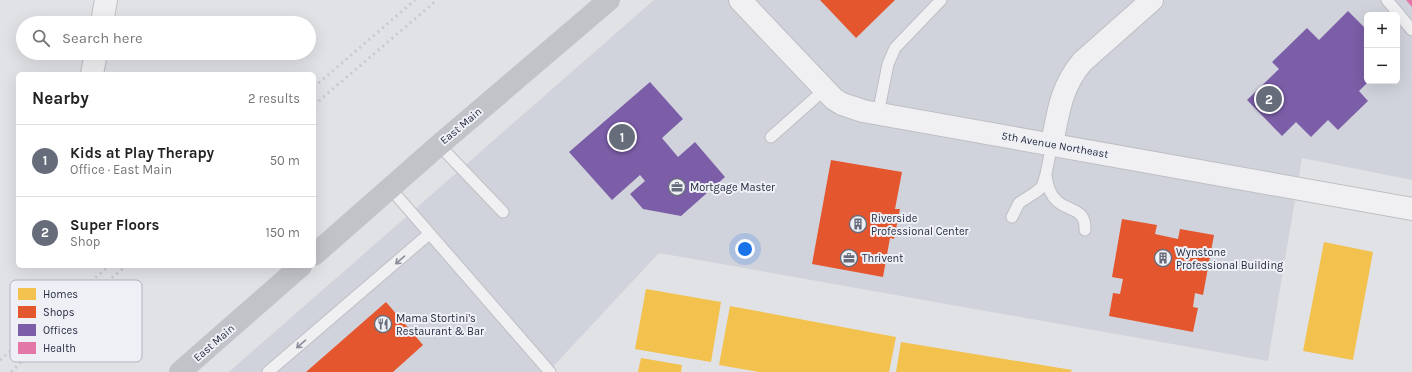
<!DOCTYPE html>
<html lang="en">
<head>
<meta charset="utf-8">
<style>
  :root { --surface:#fff; --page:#f2f2f2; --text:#222; --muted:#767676; --line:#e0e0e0; --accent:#676c7b }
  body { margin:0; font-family:Karla,sans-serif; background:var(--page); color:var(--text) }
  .controls { position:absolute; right:12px; top:12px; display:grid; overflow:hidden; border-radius:6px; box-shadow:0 4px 16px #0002 }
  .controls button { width:36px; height:36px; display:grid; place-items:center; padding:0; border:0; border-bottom:1px solid var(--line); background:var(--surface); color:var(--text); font:20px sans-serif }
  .you { position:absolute; left:745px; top:249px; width:14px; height:14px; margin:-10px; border:3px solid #fff; border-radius:50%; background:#1a73e8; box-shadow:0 0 0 6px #1a73e833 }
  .badge { display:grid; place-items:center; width:26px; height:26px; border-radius:50%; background:var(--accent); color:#fff; font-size:13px; font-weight:700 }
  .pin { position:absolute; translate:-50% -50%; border:2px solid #fff; box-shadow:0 1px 4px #0006 }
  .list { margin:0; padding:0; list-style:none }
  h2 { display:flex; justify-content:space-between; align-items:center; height:52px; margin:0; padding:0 16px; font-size:17px }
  h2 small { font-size:13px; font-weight:400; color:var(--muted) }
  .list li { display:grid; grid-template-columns:26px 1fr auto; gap:12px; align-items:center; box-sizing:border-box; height:72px; padding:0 16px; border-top:1px solid var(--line) }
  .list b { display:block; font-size:15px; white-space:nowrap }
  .list p { margin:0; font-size:13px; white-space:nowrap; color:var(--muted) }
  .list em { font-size:13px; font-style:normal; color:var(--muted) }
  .icon { flex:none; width:22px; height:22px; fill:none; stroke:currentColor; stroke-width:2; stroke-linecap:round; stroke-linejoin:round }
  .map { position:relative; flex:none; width:1412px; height:372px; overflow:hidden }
  .search { position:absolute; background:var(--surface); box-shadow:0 4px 16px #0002; left:16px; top:16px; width:300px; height:44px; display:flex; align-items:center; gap:10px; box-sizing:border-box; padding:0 14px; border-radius:22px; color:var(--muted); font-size:15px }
  .panel { position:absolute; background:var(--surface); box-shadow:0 4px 16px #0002; left:16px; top:72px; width:300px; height:196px; border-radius:6px }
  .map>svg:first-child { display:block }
  .built { fill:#d1d3dc; fill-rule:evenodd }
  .homes { fill:#f2c14e }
  .shops { fill:#e4572e }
  .offices { fill:#7b5ea7 }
  .health { fill:#e377a8 }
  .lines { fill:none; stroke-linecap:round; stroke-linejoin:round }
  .lane-casing { stroke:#bebfc4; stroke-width:13 }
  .street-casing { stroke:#bebfc4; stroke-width:24 }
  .lane { stroke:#f0f0f3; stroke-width:11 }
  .street { stroke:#f0f0f3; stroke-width:22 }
  .secondary { stroke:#c2c3c9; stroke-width:22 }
  .rail { stroke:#c9cace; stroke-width:3; stroke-dasharray:2 4; stroke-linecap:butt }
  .oneway { stroke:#8b8e9a }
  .labels { text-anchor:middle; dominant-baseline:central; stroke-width:4; stroke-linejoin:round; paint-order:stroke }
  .street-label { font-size:11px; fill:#262c41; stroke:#eef0f6 }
  .poi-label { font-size:11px; fill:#262c41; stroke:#eef0f6; text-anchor:start }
  .key { fill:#eef0f6; stroke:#b2b5c0; stroke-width:1 }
  .key-label { font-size:11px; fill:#262c41 }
</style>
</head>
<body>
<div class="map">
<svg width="1412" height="372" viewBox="0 0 1412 372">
  <rect width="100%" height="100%" fill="#e1e2e6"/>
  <!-- built -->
  <path class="built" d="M 654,0 L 1412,0 L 1412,180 L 1302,158 L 1268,361 L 659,253 L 548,372 L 229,372 ZM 1367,15 L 1397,15 L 1397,81 L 1367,81 Z"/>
  <!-- homes -->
  <path class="homes" d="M 1324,242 L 1373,252 L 1353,360 L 1303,351 Z
    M 646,289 L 721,302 L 711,362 L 635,349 Z
    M 730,306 L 896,337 L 889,372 L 759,372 L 719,365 Z
    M 901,342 L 1072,370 L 1071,372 L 896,372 Z
    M 641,358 L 682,365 L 681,372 L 638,372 Z"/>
  <!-- shops -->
  <path class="shops" d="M 820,0 L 895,0 L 856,38 Z
    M 831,160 L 902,172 L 895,209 L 900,209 L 894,239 L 890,238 L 883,277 L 812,264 Z
    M 1122,219 L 1157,225 L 1155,234 L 1178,239 L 1180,229 L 1214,235 L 1203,295 L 1195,293 L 1193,307 L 1198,308 L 1193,332 L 1109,316 L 1113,293 L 1120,294 L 1123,279 L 1112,277 Z
    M 386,302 L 423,345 L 393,372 L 306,372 Z"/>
  <!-- offices -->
  <path class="offices" d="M 1348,11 L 1367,30 L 1367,81 L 1369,81 L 1359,91 L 1368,101 L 1338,130 L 1328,120 L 1311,137 L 1296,122 L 1282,136 L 1247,100 L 1279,69 L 1272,62 L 1307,28 L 1319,40 Z
    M 650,82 L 683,119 L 662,138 L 678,157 L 695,142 L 725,177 L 681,216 L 643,209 L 630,194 L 645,181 L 640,175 L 612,200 L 569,152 Z"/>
  <!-- health -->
  <path class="health" d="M 1406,0 L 1412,0 L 1412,7 Z"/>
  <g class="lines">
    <!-- lane casing -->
    <g class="lane-casing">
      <path id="lane" d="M 1387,0 L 1412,30
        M 878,114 L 888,64 L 895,48 L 941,0
        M 771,137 L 824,90
        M 439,145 L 503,212
        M 1046,175 C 1047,184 1049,194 1057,201 C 1069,212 1086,208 1085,230
        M 390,188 L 550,372
        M 1012,217 L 1019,203 L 1036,192 L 1042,187 L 1046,174 L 1052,144
        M 268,372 L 429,234"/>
    </g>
    <!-- street casing -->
    <g class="street-casing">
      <path id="street" d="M 740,0 L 834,99 L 842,104 L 863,111 L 1412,209
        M 102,23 L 106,0
        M 92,74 L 96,53
        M 1052,144 C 1058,113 1061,87 1082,62 L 1152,0"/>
    </g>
    <!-- lane -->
    <use href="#lane" class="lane"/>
    <!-- street -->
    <use href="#street" class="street"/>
    <!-- secondary -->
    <path class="secondary" d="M 314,255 L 439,145 L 609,0
      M 180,372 L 301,266"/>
    <!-- rail -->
    <path class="rail" d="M 314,87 L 415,0
      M 314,105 L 437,0
      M 0,360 L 109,266
      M 11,372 L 83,302 L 126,266"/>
  </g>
  <!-- one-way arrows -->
  <defs><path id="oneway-shaft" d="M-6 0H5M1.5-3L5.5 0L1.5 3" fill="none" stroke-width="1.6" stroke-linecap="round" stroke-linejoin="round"/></defs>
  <g class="oneway">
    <use href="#oneway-shaft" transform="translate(400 260) rotate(139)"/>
    <use href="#oneway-shaft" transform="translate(301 344) rotate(139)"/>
  </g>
  <!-- icons -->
  <defs>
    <g id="office-ring" transform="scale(0.9)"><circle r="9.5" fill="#eef0f6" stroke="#676c7b" stroke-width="1.5"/><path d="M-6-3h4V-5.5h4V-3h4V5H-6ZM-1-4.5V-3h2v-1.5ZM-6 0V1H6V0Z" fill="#676c7b"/></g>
    <g id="building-ring" transform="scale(0.9)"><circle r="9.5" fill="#eef0f6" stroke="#676c7b" stroke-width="1.5"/><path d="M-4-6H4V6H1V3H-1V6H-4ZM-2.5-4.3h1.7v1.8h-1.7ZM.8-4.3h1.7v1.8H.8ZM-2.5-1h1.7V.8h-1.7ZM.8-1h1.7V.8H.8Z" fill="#676c7b"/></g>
    <g id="restaurant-ring" transform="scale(0.9)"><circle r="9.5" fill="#eef0f6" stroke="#676c7b" stroke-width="1.5"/><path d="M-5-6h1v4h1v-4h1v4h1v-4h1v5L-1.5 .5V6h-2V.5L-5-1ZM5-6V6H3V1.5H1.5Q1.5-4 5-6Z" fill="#676c7b"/></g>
  </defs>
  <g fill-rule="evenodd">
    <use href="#office-ring" x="677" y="187"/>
    <use href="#building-ring" x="858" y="224"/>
    <use href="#office-ring" x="849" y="258"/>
    <use href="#building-ring" x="1163" y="258"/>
    <use href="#restaurant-ring" x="383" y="324"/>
  </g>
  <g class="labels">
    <!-- street labels -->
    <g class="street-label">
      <text transform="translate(461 126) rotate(-40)">East Main</text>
      <text transform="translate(1055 145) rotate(10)">5th Avenue Northeast</text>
      <text transform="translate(214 343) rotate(-41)">East Main</text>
    </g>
    <!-- poi labels -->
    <g class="poi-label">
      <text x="690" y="187">Mortgage Master</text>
      <text x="871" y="218">Riverside<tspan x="871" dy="13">Professional Center</tspan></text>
      <text x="1176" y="252">Wynstone<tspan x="1176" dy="13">Professional Building</tspan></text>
      <text x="862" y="258">Thrivent</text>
      <text x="396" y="318">Mama Stortini's<tspan x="396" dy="13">Restaurant &amp; Bar</tspan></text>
    </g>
  </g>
  <!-- legend -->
  <rect x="10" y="280" width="132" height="82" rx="6" class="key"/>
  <rect x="18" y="288" width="18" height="12" fill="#f2c14e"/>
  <rect x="18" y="306" width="18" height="12" fill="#e4572e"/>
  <rect x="18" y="324" width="18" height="12" fill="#7b5ea7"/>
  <rect x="18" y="342" width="18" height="12" fill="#e377a8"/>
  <g class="key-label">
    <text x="43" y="298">Homes</text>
    <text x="43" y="316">Shops</text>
    <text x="43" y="334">Offices</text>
    <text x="43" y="352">Health</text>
  </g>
</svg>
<div class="controls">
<button>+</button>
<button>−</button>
</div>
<div class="you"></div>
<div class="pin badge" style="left:622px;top:137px">1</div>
<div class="pin badge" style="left:1269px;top:99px">2</div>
<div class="search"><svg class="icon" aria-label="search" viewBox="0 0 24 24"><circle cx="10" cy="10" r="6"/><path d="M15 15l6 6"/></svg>Search here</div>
<section class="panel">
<h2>Nearby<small>2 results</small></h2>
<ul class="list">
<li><span class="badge">1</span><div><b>Kids at Play Therapy</b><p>Office · East Main</p></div><em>50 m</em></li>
<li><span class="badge">2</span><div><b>Super Floors</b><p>Shop</p></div><em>150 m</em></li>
</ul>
</section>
</div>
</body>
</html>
